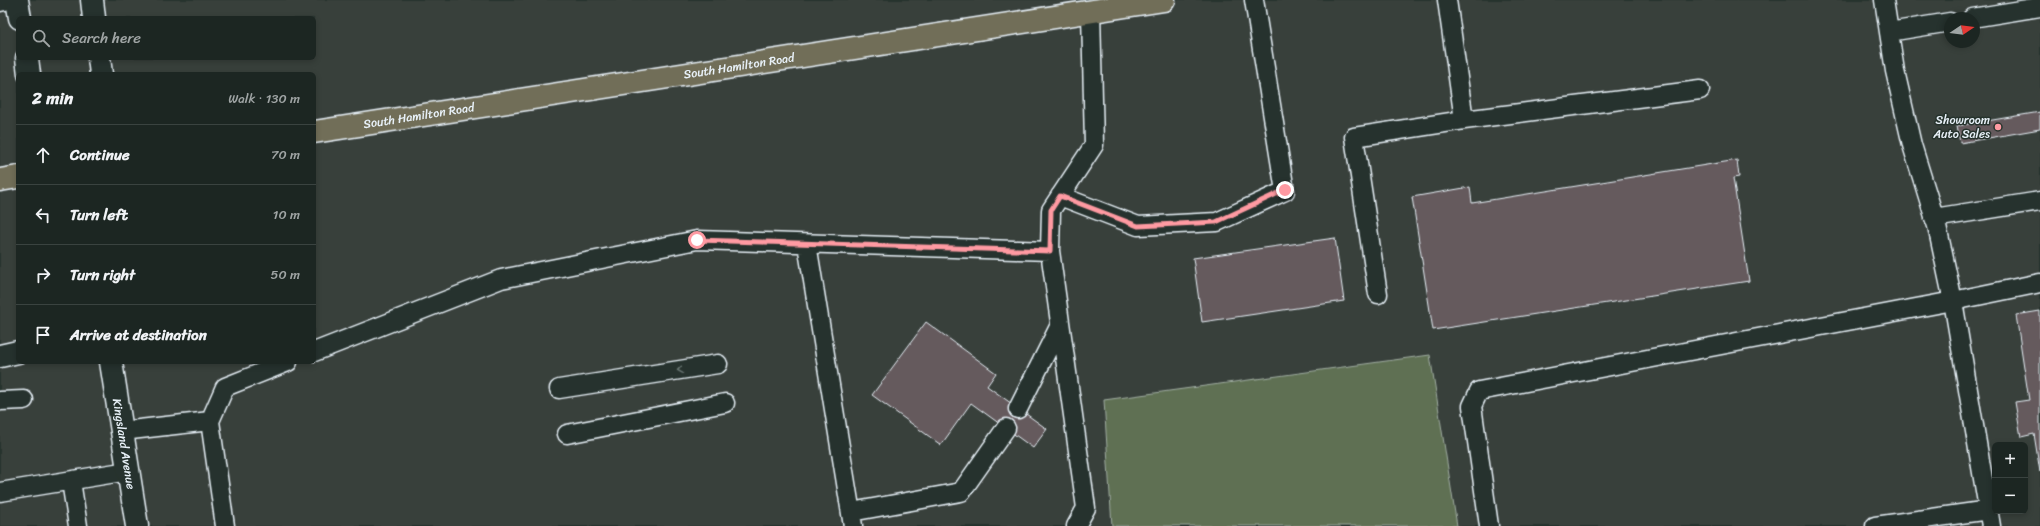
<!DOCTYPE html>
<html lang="en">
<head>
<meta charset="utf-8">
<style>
  :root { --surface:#1c2622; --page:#252e2a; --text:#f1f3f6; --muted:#a0a5a5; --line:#3a4340 }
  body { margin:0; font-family:Sriracha,sans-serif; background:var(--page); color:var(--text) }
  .controls { position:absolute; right:12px; bottom:12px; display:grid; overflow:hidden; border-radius:6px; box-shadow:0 2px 6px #0003 }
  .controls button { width:36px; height:36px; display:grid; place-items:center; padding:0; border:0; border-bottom:1px solid var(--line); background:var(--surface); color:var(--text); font:20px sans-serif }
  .compass { position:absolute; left:1944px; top:12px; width:36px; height:36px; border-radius:50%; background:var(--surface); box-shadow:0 2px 6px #0003; rotate:77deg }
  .stop { position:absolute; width:12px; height:12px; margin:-9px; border:3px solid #ff9aa2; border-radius:50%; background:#fff }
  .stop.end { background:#ff9aa2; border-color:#fff; box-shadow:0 1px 4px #0008 }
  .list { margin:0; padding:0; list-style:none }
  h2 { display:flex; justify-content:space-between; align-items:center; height:52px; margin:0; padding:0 16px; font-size:17px }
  h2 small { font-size:13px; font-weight:400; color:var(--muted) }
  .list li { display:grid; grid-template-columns:26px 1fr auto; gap:12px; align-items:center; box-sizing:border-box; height:60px; padding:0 16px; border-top:1px solid var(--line) }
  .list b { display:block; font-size:15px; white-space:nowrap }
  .list em { font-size:13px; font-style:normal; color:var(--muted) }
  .icon { flex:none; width:22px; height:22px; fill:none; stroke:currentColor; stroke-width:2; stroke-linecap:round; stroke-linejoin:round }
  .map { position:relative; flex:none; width:2040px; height:526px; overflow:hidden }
  .search { position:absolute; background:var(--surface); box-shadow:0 2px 6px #0003; left:16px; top:16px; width:300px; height:44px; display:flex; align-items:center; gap:10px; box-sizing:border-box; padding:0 14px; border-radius:6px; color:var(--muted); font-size:15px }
  .panel { position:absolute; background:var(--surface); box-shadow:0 2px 6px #0003; left:16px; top:72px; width:300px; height:292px; border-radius:6px }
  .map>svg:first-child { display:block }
  .built { fill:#393f3b; fill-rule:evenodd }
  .green { fill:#5e7052; stroke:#a3b0a5 }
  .building { fill:#655a5d; stroke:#e8f1f8 }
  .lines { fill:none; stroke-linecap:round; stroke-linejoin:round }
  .lane-casing { stroke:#e8f1f8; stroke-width:21 }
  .street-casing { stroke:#e8f1f8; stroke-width:25 }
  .secondary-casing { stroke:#e8f1f8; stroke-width:25 }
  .primary-casing { stroke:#e8f1f8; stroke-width:25 }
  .lane { stroke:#26332d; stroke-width:18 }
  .street { stroke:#26332d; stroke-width:22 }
  .secondary { stroke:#26332d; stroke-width:22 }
  .primary { stroke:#716e59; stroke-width:22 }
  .oneway { stroke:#6a7674 }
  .route { stroke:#ff9aa2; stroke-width:5 }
  .poi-dot { fill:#ff9aa2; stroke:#26332d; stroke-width:1.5 }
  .labels { text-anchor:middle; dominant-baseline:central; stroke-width:3; stroke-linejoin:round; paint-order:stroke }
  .street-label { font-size:12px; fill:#e8f1f8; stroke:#26332d }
  .poi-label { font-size:12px; fill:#e8f1f8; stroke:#26332d; text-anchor:end }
</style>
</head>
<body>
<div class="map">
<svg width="2040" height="526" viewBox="0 0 2040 526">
  <rect width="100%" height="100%" fill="#26332d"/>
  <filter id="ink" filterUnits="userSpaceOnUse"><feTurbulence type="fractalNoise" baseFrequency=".025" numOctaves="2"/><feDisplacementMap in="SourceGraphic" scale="8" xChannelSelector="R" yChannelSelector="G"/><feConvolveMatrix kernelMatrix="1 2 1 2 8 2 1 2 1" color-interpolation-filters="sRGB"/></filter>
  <g filter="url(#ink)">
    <!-- built -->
    <path class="built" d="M 0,0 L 2040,0 L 2040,526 L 1457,526 L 1430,355 L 1104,400 L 1112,526 L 0,526 ZM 18,18 L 314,18 L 314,58 L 18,58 ZM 1950,18 L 1974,18 L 1974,42 L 1950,42 ZM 18,74 L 314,74 L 314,362 L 18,362 ZM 1995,445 L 2025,445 L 2025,511 L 1995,511 Z"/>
    <!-- green -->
    <path class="green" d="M 1430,355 L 1457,526 L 1112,526 L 1104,400 Z"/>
    <!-- building -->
    <path class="building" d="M 2040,112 L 2040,129 L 1960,143 L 1957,126 Z
      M 1737,160 L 1739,177 L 1733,178 L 1749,281 L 1433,330 L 1412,197 L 1470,187 L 1472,203 Z
      M 1335,238 L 1344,301 L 1202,322 L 1193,258 Z
      M 2040,311 L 2040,472 L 2034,434 L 2021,437 L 2015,402 L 2029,400 L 2016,315 Z
      M 926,322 L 996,373 L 987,386 L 1047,429 L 1033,448 L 971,403 L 941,445 L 872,395 Z"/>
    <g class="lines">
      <!-- lane casing -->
      <g class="lane-casing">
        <path id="lane" d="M 1447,0 L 1464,120 L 1700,90
          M 0,2 L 9,0
          M 1972,18 L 2040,7
          M 1889,32 L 1950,22
          M 1060,196 L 1138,226 L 1217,222 L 1285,191 L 1254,0
          M 1934,218 L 2040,201
          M 807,244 L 853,526
          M 1050,251 L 1086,508 L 1076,526
          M 1378,294 L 1354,137 L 1464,120
          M 314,352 L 501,279 L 697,240 L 1050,251 L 1051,210 L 1094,145 L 1091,11
          M 559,389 L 718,364
          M 0,401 L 24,400
          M 1018,409 L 1060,325
          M 210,421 L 225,526
          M 122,431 L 210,421 L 225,387 L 288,362
          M 567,434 L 725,403
          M 71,481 L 78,526
          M 0,492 L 128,471
          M 851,512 L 961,492 L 1006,428
          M 1489,526 L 1472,406 L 1479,391 L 1953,301 L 1937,226 L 1912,145 L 1895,71 L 1884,0
          M 1875,526 L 1989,510
          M 1991,526 L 1953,301 L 2040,283"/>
      </g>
      <!-- street casing -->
      <g class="street-casing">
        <g id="street">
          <path d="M 0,356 L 18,352"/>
          <path id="s1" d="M 111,362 L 137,526"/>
        </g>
      </g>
      <!-- secondary casing -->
      <g class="secondary-casing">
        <path id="secondary" d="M 17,0 L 20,18
          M 92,0 L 94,18
          M 27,58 L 29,74
          M 99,58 L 101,74"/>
      </g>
      <!-- primary casing -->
      <g class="primary-casing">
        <g id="primary">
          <path id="s2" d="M 314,132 L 1164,0"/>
          <path d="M 0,180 L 18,177"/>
        </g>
      </g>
      <!-- lane -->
      <use href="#lane" class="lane"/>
      <!-- street -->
      <use href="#street" class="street"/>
      <!-- secondary -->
      <use href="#secondary" class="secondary"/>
      <!-- primary -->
      <use href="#primary" class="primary"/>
    </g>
    <!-- one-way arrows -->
    <defs><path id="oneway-chevron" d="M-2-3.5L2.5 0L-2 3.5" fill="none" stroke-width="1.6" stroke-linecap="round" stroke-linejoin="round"/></defs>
    <use class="oneway" href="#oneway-chevron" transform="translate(680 370) rotate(171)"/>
  </g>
  <g class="lines" filter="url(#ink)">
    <!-- route -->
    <path class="route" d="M 697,240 L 1050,251 L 1051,210 L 1060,196 L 1138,226 L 1216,222 L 1285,190"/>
  </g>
  <!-- markers -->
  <circle class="poi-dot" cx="1998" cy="127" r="4"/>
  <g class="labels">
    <!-- street labels -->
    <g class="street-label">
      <text stroke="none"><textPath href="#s2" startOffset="430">South Hamilton Road</textPath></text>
      <text stroke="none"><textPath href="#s2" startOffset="106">South Hamilton Road</textPath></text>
      <text stroke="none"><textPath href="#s1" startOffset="83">Kingsland Avenue</textPath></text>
    </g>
    <!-- poi labels -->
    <g class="poi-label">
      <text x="1990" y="120">Showroom<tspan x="1990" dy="14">Auto Sales</tspan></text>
    </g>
  </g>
</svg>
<div class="controls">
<button>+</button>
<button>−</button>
</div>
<svg class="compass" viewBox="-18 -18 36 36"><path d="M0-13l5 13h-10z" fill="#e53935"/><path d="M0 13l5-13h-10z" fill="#a0a5a5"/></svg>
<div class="stop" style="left:697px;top:240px"></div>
<div class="stop end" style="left:1285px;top:190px"></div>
<div class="search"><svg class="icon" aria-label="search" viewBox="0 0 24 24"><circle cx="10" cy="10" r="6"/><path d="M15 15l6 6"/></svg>Search here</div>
<section class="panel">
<h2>2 min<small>Walk · 130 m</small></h2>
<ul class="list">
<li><svg class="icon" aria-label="ahead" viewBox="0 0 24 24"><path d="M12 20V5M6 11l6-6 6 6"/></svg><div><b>Continue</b></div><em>70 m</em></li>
<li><svg class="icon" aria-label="left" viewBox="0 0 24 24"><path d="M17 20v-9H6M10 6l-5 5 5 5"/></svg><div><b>Turn left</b></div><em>10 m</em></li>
<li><svg class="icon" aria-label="right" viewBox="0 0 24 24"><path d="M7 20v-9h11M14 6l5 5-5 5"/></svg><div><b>Turn right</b></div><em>50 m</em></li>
<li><svg class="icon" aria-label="arrive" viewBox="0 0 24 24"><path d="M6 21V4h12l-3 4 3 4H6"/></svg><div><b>Arrive at destination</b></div></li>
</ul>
</section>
</div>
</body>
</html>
